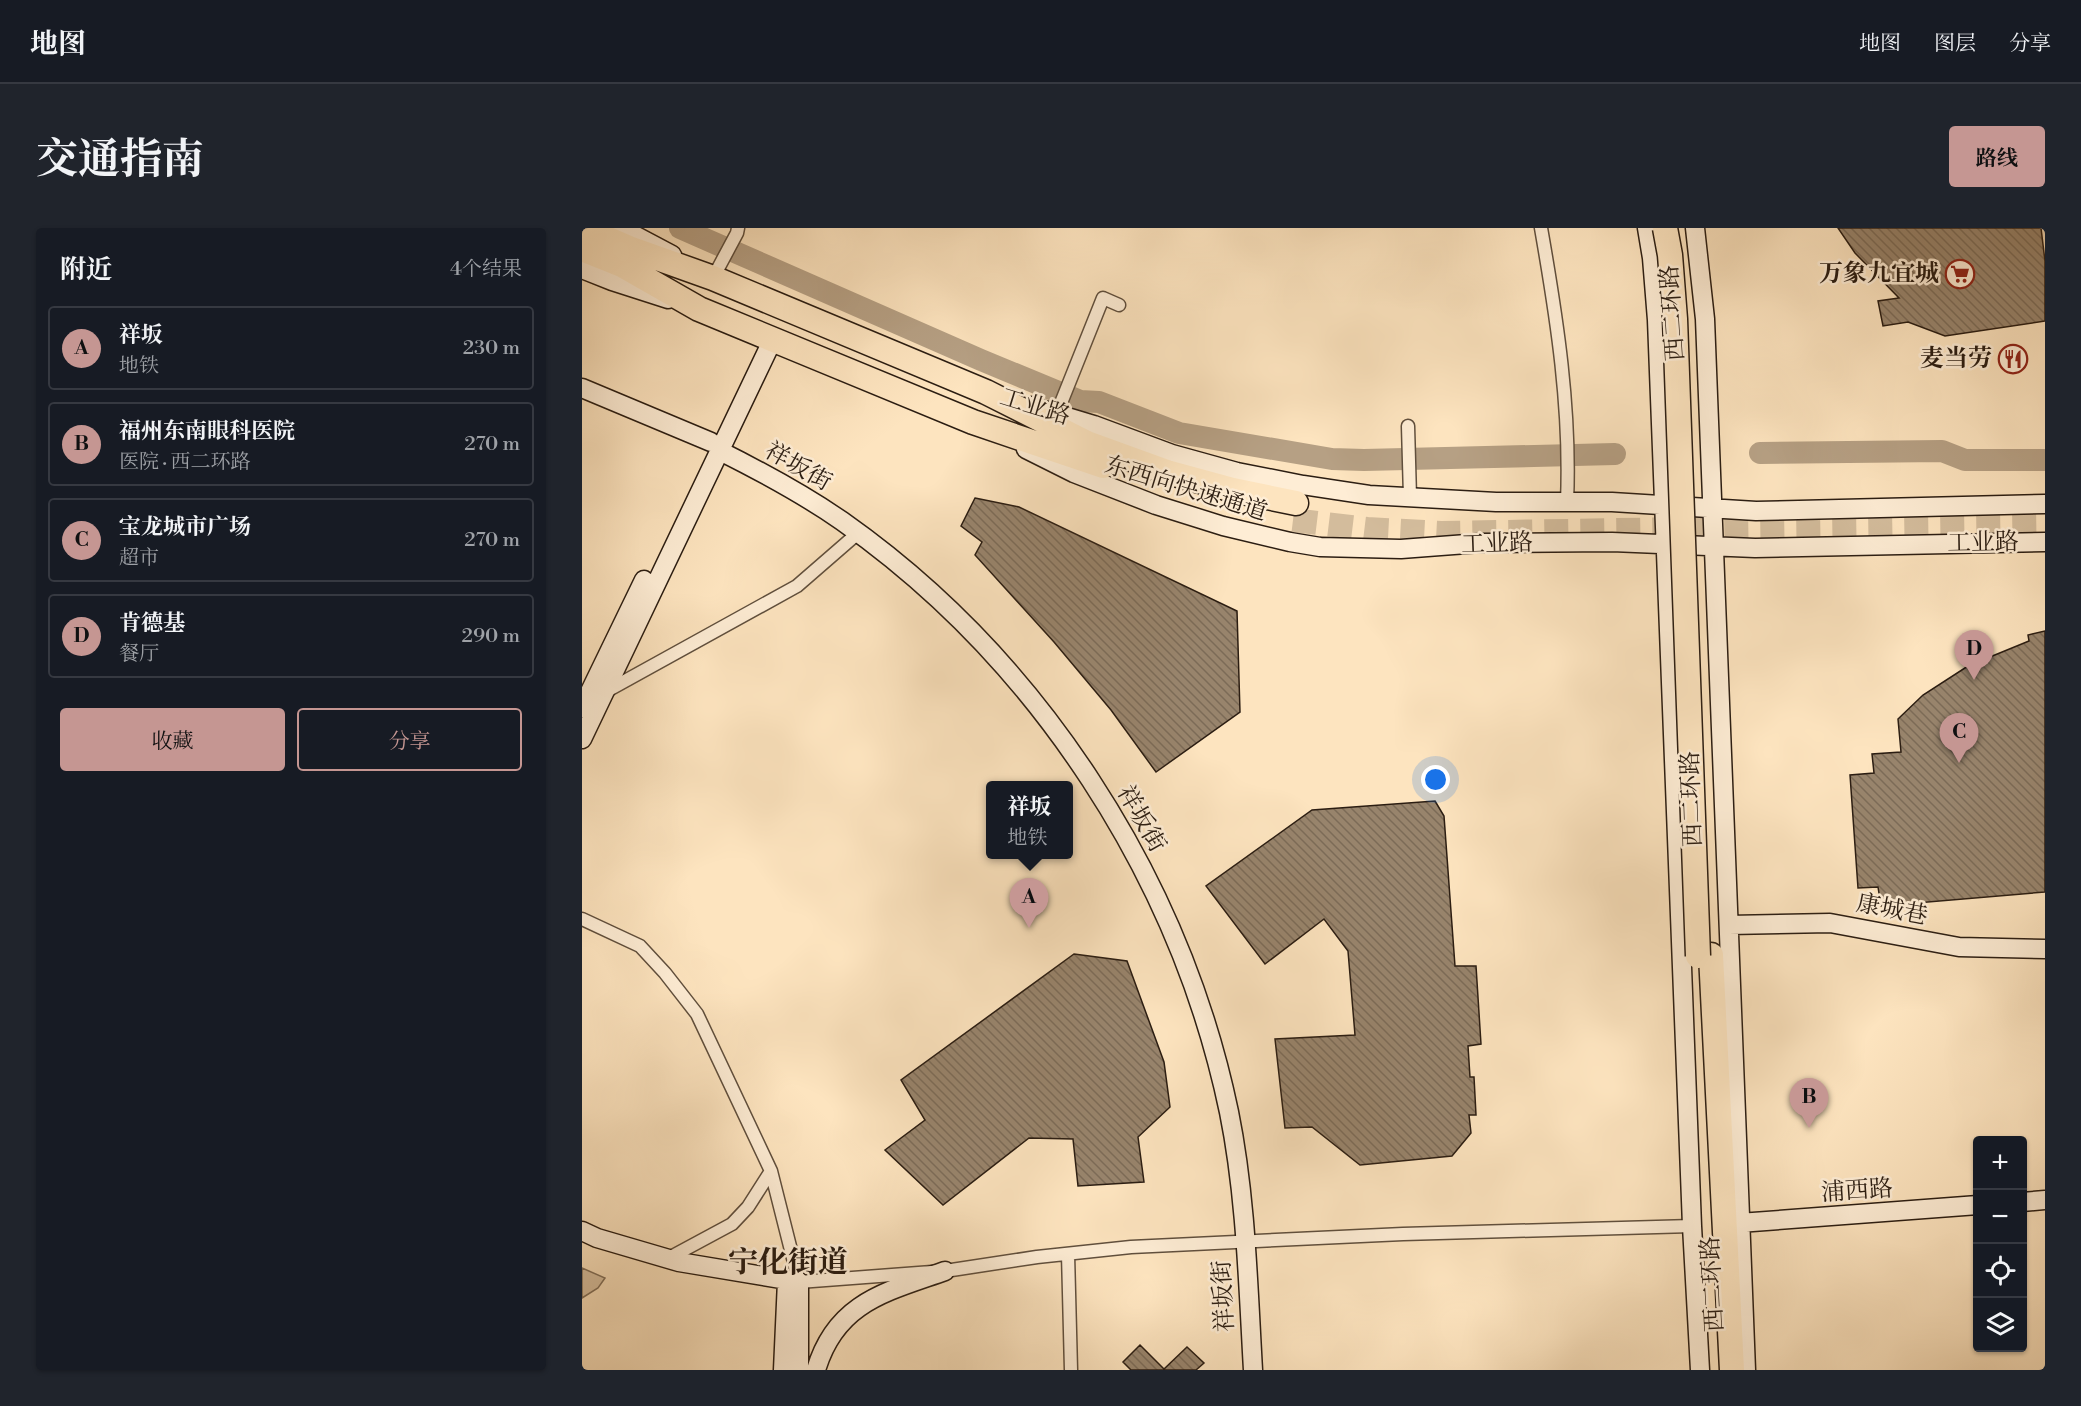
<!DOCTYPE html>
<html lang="zh">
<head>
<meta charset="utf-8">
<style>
  :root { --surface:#171b24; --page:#20242c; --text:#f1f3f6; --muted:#9ea1a6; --line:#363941; --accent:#c59692 }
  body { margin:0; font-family:"Libre Bodoni","Noto Serif SC",serif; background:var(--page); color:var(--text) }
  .controls { position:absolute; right:18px; bottom:18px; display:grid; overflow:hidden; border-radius:6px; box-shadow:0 2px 4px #0004 }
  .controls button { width:54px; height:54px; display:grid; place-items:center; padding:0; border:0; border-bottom:2px solid var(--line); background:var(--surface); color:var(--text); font:30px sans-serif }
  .you { position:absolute; left:854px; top:552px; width:21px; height:21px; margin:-15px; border:4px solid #fff; border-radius:50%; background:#1a73e8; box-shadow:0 0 0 9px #1a73e833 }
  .badge { display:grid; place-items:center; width:39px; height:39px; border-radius:50%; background:var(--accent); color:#111; font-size:20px; font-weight:700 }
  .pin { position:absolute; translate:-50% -50px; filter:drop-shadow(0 2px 3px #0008) }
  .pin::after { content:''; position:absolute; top:32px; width:21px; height:18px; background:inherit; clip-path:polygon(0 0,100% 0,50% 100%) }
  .popup { position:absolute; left:404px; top:553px; width:87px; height:78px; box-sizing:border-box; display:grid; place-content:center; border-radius:6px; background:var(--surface); filter:drop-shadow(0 2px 4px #0005); font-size:20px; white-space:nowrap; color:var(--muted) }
  .popup b { font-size:22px; color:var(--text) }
  .popup::after { content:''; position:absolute; left:50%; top:100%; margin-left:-12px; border:12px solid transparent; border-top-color:var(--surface) }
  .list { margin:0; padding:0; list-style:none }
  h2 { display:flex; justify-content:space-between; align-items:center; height:78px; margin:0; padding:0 24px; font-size:26px }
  h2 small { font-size:20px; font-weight:400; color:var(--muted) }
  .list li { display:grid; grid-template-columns:39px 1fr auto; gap:18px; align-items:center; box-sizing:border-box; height:84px; margin:0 12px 12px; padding:0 12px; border:2px solid var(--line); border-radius:6px }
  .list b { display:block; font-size:22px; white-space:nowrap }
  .list p { margin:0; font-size:20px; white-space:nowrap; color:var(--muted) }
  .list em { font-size:20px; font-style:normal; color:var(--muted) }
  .actions { display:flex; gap:12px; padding:18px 24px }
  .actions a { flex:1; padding:14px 0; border:2px solid var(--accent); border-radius:6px; text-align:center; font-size:21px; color:var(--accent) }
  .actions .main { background:var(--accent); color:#111 }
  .icon { flex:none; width:33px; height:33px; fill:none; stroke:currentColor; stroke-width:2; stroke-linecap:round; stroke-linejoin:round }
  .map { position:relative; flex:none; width:1463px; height:1142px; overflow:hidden; border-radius:6px }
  header { display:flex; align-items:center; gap:36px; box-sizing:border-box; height:84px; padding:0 30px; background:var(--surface); border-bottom:2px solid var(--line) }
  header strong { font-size:28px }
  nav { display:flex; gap:33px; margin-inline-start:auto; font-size:21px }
  .intro { display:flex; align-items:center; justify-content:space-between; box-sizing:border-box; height:144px; padding:0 36px }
  h1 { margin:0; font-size:42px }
  .button { padding:15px 27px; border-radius:6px; background:var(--accent); color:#111; font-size:21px; font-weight:700 }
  main { display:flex; gap:36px; padding:0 36px }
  aside { flex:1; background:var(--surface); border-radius:6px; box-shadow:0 2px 4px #0004 }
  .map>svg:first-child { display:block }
  .park { fill:#d9c2a2; stroke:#82705a; stroke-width:1.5 }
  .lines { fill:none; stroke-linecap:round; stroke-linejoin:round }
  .river { stroke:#b6a084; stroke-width:22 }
  .building { fill:url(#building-back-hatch); stroke:#2b1d12; stroke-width:1.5 }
  .highway-tunnel { stroke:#d3bc9c; stroke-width:24; stroke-dasharray:24 12; stroke-linecap:butt }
  .street-casing { stroke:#604f3d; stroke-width:15 }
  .secondary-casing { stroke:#2b1d12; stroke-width:21 }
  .highway-casing { stroke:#2b1d12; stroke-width:27 }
  .street { stroke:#feedd5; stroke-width:12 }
  .secondary { stroke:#feedd5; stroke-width:18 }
  .highway { stroke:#fde4bf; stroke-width:24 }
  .highway-bridge-casing { stroke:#2b1d12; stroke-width:27; stroke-linecap:butt }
  .highway-bridge { stroke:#fde4bf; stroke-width:24 }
  .labels { text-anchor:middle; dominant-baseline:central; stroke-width:5; stroke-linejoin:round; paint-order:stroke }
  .poi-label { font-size:24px; font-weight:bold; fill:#2b1d12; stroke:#feedd5; text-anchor:end }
  .street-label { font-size:24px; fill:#2b1d12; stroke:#feedd5 }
  .district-label { font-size:30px; font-weight:bold; fill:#2b1d12; stroke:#feedd5 }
</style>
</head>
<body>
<header>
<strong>地图</strong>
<nav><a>地图</a><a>图层</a><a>分享</a></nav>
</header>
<div class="intro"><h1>交通指南</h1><a class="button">路线</a></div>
<main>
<aside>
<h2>附近<small>4个结果</small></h2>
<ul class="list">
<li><span class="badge">A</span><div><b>祥坂</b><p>地铁</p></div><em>230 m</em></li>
<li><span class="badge">B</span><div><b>福州东南眼科医院</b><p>医院 · 西二环路</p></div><em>270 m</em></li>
<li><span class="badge">C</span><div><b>宝龙城市广场</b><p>超市</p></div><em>270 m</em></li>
<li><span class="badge">D</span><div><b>肯德基</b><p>餐厅</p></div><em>290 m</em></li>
</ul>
<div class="actions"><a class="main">收藏</a><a>分享</a></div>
</aside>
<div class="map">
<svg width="1463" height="1142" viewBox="0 0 1463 1142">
  <defs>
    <pattern id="building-back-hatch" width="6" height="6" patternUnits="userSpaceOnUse" patternTransform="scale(1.5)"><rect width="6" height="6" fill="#98846c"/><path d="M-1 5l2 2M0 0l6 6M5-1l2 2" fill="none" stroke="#7c6b57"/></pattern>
  </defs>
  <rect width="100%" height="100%" fill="#fde4bf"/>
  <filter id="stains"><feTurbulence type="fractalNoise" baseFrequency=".00333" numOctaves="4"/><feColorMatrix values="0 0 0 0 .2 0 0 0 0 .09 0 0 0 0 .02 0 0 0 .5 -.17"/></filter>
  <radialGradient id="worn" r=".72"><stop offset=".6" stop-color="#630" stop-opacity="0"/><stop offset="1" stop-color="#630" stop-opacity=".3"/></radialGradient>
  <!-- park -->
  <path class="park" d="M 0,1040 L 23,1050 L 16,1060 L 0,1070 Z"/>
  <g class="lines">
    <!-- river -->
    <path class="river" d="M 98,0 L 399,132 L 498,173 L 517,174 L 597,205 L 750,231 L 782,232 L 1033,226
      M 1178,225 L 1360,223 L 1383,232 L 1463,232"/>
  </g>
  <!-- building -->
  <path class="building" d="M 1256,0 L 1459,0 L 1463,33 L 1463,93 L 1363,108 L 1326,94 L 1301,98 L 1296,73 L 1317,70 L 1273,25 Z
    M 393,270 L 437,279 L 655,383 L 658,484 L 574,544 L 529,482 L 472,414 L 393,327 L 400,314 L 379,298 Z
    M 1463,403 L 1463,664 L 1299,678 L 1296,659 L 1276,660 L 1268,547 L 1292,545 L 1290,526 L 1319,524 L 1316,491 L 1341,467 L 1386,438 L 1447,413 L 1446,407 Z
    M 853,573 L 862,588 L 873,738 L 894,738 L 899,816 L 886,818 L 888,849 L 892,849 L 894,887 L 887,887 L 889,905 L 870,928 L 778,937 L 730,899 L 703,900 L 693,811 L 773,807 L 766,723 L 742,691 L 683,736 L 624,658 L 730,582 Z
    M 492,726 L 545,733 L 582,834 L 588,879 L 556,909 L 562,954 L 496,958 L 491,911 L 447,910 L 361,977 L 303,922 L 343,892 L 319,852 Z
    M 558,1117 L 582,1141 L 605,1119 L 622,1135 L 614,1142 L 549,1142 L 541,1134 Z"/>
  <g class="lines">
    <!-- highway-tunnel -->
    <path class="highway-tunnel" d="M 711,292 L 785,301 L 859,305 L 1463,295"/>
    <!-- street casing -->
    <g class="street-casing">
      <path id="street" d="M 959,0 C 975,91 989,182 985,274
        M 131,50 L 155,5 L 156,0
        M 475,185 L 521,70 L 537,77
        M 826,198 L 828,269
        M 23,464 L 215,358 L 276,305
        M 0,691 L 58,718 L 83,745 L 115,786 L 189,943 L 217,1054 L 363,1043 L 455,1029 L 549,1019 L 821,1006 L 1110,998
        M 486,1026 L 489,1142
        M 85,1031 L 150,996 L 166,979 L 189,943"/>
    </g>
    <!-- secondary casing -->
    <g class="secondary-casing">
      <path id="secondary" d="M 39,0 L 90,27
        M 1065,0 L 1070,30 L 1075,92 L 1110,998 L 1118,1142
        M 1113,0 L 1123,91 L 1164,1142
        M 0,41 L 30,53 L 86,71
        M 0,160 L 129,214
        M 449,178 L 512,197 L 590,226 L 655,244 L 721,257 L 787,267 L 914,274 L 1030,274 L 1174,283 L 1463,276
        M 444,221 L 492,245 L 574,277 L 641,298 L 708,314 L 738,319 L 819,321 L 898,315 L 1030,314 L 1173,320 L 1463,314
        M 138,223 C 180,244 221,266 260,293 C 456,431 598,649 647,884 C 664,968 666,1056 671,1142
        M 0,480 L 62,352
        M 0,511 L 191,111
        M 1147,697 L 1248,695 L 1377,719 L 1463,721
        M 1440,974 L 1463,972
        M 1157,995 L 1396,977
        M 0,1003 L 15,1010 L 97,1034 L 217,1054 L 217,1142
        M 201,1142 L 205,1053
        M 234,1142 C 254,1074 304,1064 363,1043"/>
    </g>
    <!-- highway casing -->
    <g class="highway-casing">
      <path id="highway" d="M 1,0 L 47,20 L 131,50 L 404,164 L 505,215 L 585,244 L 651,262 L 714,275
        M 0,21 L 40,37 L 117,81 L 391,194 L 521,238
        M 1129,727 L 1150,1142"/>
    </g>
    <!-- street -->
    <use href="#street" class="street"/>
    <!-- secondary -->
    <use href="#secondary" class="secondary"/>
    <!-- highway -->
    <use href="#highway" class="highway"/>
    <!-- highway-bridge casing -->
    <g class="highway-bridge-casing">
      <path id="highway-bridge" d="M 1083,0 L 1088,27 L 1093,91 L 1116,728"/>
    </g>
    <!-- highway-bridge -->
    <use href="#highway-bridge" class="highway-bridge"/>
  </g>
  <!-- icons -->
  <defs>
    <g id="supermarket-ring" transform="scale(1.5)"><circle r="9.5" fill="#feedd5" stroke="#8f2418" stroke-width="1.5"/><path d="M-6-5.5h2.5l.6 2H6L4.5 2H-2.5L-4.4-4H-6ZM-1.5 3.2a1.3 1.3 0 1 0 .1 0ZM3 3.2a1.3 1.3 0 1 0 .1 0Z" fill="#8f2418"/></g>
    <g id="restaurant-ring" transform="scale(1.5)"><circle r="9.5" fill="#feedd5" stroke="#8f2418" stroke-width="1.5"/><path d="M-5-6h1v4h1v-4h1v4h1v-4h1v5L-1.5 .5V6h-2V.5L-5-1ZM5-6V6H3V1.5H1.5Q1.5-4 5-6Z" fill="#8f2418"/></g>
  </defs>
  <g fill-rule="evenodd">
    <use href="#supermarket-ring" x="1378" y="46"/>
    <use href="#restaurant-ring" x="1431" y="131"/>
  </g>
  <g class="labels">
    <!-- poi labels -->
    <g class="poi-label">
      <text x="1357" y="46">万象九宜城</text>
      <text x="1410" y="131">麦当劳</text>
    </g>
    <!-- street labels -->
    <g class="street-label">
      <text transform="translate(1091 85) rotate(-94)">西二环路</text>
      <text transform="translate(453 179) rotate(17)">工业路</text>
      <text transform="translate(216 239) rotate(30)">祥坂街</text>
      <text transform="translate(604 261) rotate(17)">东西向快速通道</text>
      <text transform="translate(1401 315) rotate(-1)">工业路</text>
      <text transform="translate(915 316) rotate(-2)">工业路</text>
      <text transform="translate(1110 571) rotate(-92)">西二环路</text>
      <text transform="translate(559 591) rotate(60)">祥坂街</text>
      <text transform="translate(1310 682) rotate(11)">康城巷</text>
      <text transform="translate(1275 963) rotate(-4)">浦西路</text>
      <text transform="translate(1131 1056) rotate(-93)">西二环路</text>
      <text transform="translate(642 1068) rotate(-93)">祥坂街</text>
    </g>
    <!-- district labels -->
    <g class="district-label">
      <text x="206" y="1035">宁化街道</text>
    </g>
  </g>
  <rect width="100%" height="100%" filter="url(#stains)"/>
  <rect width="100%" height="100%" fill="url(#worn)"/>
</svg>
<div class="controls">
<button>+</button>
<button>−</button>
<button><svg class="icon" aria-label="locate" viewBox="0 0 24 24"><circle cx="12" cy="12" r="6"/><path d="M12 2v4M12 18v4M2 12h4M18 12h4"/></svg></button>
<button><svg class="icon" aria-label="layers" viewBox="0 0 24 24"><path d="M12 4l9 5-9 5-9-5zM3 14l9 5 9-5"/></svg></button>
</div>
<div class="you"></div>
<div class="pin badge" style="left:447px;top:700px">A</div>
<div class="popup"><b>祥坂</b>地铁</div>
<div class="pin badge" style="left:1227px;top:900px">B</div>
<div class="pin badge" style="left:1377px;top:535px">C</div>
<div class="pin badge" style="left:1392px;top:452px">D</div>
</div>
</main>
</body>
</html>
